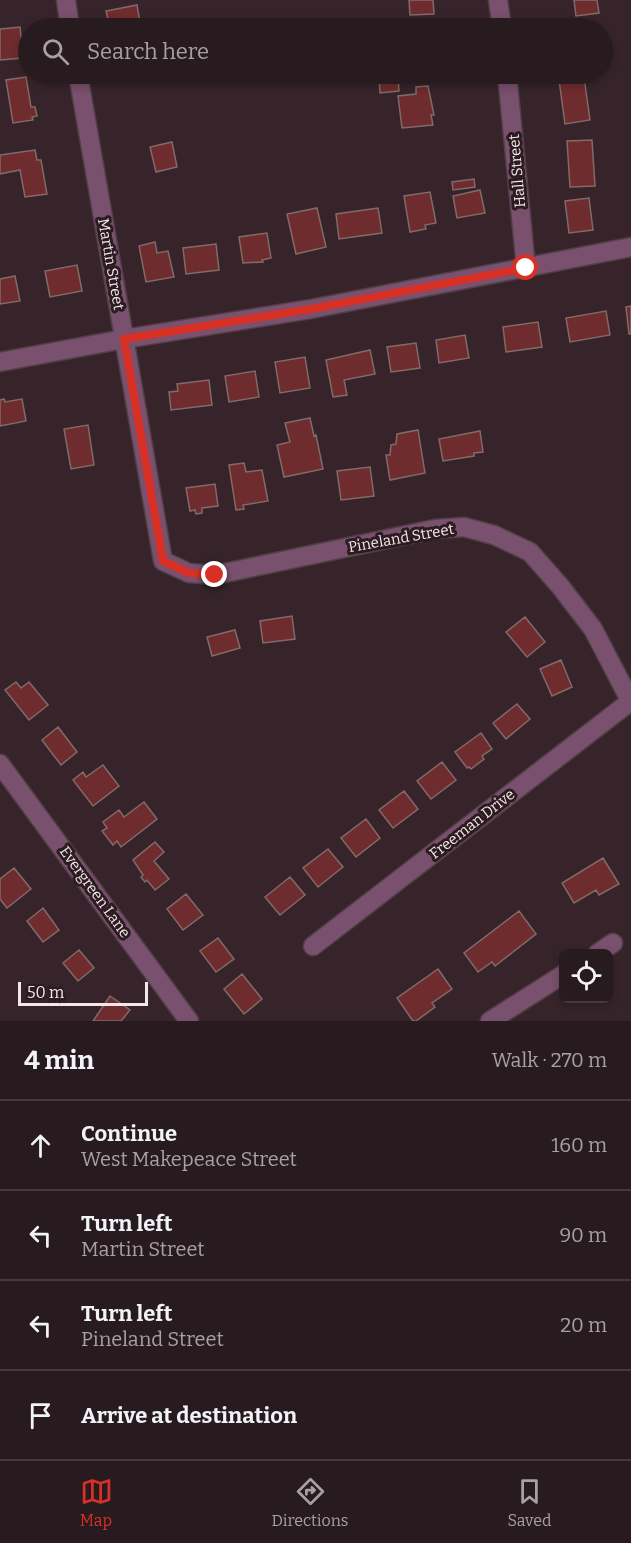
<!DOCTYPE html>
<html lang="en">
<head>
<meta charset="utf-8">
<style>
  :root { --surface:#281b20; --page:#302429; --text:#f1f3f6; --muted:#a5a1a5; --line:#44393e; --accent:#d93025 }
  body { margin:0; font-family:Bitter,serif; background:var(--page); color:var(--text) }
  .controls { position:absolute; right:18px; bottom:18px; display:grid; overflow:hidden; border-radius:9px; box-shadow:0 3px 9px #0003 }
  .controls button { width:54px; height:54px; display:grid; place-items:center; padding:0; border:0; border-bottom:2px solid var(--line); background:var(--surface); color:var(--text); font:30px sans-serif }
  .scale { position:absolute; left:18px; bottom:15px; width:130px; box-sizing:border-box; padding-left:6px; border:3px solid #f3e7ea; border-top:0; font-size:16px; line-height:21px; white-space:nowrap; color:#f3e7ea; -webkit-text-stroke:4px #2c1b20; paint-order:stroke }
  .stop { position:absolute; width:18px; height:18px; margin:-14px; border:4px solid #d93025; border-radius:50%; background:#fff }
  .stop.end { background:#d93025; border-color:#fff; box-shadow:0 2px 6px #0008 }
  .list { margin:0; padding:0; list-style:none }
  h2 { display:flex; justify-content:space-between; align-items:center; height:78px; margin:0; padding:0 24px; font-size:26px }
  h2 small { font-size:20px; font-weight:400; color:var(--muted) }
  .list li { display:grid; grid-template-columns:39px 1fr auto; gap:18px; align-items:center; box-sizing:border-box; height:90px; padding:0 24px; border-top:2px solid var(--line) }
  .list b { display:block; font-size:22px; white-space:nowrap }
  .list p { margin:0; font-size:20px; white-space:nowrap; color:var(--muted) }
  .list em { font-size:20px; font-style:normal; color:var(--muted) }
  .icon { flex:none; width:33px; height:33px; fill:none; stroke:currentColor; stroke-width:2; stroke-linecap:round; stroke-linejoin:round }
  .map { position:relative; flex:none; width:631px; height:1021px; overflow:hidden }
  .search { position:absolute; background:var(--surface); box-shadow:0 3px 9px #0003; left:18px; right:18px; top:18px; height:66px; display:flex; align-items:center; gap:15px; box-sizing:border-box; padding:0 21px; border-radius:33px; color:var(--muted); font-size:22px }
  .sheet { height:438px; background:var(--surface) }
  nav { display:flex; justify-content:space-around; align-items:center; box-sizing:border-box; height:84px; border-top:2px solid var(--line); background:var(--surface); font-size:16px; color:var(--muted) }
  nav a { display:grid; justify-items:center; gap:3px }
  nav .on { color:var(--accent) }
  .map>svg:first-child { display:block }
  .building { fill:#6f2c2e; stroke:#816a69; stroke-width:1.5 }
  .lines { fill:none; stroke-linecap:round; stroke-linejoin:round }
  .street-casing { stroke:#503f45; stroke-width:21 }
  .street { stroke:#79506d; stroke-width:18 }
  .route { stroke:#d93025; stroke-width:8 }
  .labels { text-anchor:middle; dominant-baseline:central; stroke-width:6; stroke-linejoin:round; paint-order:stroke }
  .street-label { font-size:15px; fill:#f3e7ea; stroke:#2c1b20 }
</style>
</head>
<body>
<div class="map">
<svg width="631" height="1021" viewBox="0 0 631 1021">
  <rect width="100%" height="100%" fill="#36242a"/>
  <!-- building -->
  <path class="building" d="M 409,0 L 433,0 L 434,14 L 410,15 Z
    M 574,0 L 597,0 L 599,13 L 576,16 Z
    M 137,5 L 141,28 L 110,28 L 106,11 Z
    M 20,27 L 23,58 L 0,60 L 0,29 Z
    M 404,74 L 428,74 L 428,76 L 404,79 Z
    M 26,77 L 31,107 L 35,107 L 37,116 L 32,117 L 33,120 L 13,123 L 6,80 Z
    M 398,77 L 399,91 L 380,93 L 379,78 Z
    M 584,77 L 590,120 L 565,124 L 559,80 Z
    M 428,86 L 434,115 L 431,115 L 433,125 L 402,128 L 398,96 L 416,94 L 416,87 Z
    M 592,140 L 595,186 L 570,187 L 567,141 Z
    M 172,142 L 177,167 L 156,172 L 150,147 Z
    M 35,150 L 37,160 L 41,160 L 47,194 L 25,197 L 20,170 L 0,174 L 0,155 Z
    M 474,179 L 475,187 L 453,190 L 452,182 Z
    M 480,190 L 485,213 L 457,218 L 453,196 Z
    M 430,192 L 436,223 L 425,225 L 426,229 L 410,232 L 404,196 Z
    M 589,198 L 593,230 L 569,233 L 565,201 Z
    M 317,208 L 326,247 L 296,254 L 287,214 Z
    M 378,208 L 382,233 L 339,239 L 336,214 Z
    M 267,233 L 271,258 L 262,260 L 263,262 L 243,263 L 239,237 Z
    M 155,242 L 157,253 L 168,251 L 174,277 L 146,282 L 139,246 Z
    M 216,244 L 219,270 L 186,274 L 183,248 Z
    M 77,265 L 82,291 L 50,297 L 45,271 Z
    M 15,276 L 20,301 L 0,304 L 0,279 Z
    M 631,306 L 631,334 L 629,334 L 626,307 Z
    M 606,311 L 610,335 L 570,342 L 566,318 Z
    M 538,322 L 542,347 L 506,352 L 503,327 Z
    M 465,335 L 469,358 L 439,363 L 436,340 Z
    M 416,343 L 420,368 L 391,372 L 387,347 Z
    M 370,350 L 375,374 L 344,380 L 347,395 L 333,397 L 326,360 Z
    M 305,357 L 310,388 L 280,393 L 275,362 Z
    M 255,371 L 259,397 L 229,402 L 225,376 Z
    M 209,380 L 212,405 L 171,410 L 169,392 L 178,391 L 177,384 Z
    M 4,399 L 5,402 L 22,399 L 26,421 L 0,426 L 0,400 Z
    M 310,418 L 314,436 L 316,435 L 323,469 L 284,477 L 277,445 L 290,442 L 285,423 Z
    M 88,425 L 94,465 L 71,469 L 64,429 Z
    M 418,430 L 425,473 L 390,480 L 386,455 L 390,455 L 391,445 L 396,444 L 397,434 Z
    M 480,431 L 483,452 L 474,453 L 474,456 L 443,461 L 439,439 Z
    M 244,463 L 246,472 L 262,470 L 268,501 L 243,505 L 244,509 L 236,510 L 229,465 Z
    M 370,467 L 374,496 L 341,500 L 337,471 Z
    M 215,484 L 218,506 L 202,508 L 202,513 L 196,514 L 195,510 L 190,511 L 186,488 Z
    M 292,616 L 295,639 L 263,643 L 260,621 Z
    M 525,617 L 545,642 L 527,657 L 506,632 Z
    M 235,630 L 240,648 L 212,656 L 207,637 Z
    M 561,660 L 572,687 L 552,696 L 540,669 Z
    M 16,682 L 21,688 L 29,682 L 48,705 L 29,720 L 5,690 Z
    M 517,704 L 530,719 L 506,739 L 493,723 Z
    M 58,727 L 77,752 L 61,765 L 42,740 Z
    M 481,733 L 492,749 L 482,756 L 484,759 L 471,769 L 469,767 L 467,768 L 455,752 Z
    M 442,762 L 456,780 L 431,799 L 417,781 Z
    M 103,765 L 119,786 L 93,806 L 73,780 L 83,772 L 86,777 Z
    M 404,791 L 418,809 L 393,828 L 379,810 Z
    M 144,802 L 157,819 L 121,847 L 117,841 L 113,845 L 102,831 L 107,828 L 103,822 L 119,810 L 124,817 Z
    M 366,819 L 380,838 L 356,857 L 341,838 Z
    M 155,842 L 164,852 L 154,861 L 169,879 L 155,890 L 147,880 L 145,882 L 141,877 L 143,875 L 133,860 Z
    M 328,849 L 343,867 L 318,887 L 303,868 Z
    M 603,858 L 619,884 L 599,895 L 596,890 L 574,903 L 562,883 Z
    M 14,868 L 31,889 L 7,908 L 0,899 L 0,879 Z
    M 290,877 L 305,895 L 280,915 L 265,897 Z
    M 186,894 L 203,915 L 183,930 L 167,909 Z
    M 43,908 L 59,930 L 43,942 L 27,921 Z
    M 519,911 L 536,934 L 495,966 L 492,962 L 478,972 L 464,953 Z
    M 218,938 L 234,959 L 216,972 L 200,951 Z
    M 79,950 L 94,968 L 78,981 L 63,963 Z
    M 438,969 L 452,989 L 432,1003 L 435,1007 L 416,1021 L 413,1021 L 397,998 Z
    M 242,974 L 262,999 L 244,1014 L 224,989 Z
    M 110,996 L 130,1010 L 121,1021 L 93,1021 Z"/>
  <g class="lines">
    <!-- street casing -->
    <g class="street-casing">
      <path id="street" d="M 66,0 L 70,28
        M 498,0 L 502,28
        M 78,74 L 163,561 L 189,573 L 215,575 L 435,529 L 464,527 L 494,535 L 530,552 L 560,586 L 593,629 L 631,702
        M 507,74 L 526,268
        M 0,362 L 124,339 L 311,309 L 631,247
        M 0,764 L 189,1021
        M 313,946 L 631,701
        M 597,954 L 613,943
        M 490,1021 L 564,974"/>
    </g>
    <!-- street -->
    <use href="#street" class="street"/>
  </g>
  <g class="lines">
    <!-- route -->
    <path class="route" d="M 215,575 L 189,573 L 163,561 L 124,339 L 311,309 L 526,268"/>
  </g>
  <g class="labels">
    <!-- street labels -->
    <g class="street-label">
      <text transform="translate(517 171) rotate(-95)">Hall Street</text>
      <text transform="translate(111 264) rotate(80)">Martin Street</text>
      <text transform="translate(401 538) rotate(-10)">Pineland Street</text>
      <text transform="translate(472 824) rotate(-38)">Freeman Drive</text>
      <text transform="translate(95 892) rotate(54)">Evergreen Lane</text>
    </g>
  </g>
</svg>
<div class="controls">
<button><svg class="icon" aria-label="locate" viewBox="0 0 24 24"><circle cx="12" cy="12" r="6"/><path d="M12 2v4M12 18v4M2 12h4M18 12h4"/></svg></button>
</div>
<div class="scale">50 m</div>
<div class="stop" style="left:526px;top:268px"></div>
<div class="stop end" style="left:215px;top:575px"></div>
<div class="search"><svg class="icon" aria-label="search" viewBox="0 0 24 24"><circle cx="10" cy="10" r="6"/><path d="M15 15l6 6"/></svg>Search here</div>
</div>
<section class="sheet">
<h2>4 min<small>Walk · 270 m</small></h2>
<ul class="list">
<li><svg class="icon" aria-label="ahead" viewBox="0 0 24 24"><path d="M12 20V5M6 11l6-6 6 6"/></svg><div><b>Continue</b><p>West Makepeace Street</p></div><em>160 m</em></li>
<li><svg class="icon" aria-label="left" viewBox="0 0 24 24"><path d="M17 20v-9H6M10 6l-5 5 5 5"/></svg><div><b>Turn left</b><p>Martin Street</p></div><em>90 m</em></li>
<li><svg class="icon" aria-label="left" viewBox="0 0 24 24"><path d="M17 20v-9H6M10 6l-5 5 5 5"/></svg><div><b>Turn left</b><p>Pineland Street</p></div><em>20 m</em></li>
<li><svg class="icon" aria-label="arrive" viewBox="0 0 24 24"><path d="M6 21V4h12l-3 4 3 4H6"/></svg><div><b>Arrive at destination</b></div></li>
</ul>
</section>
<nav>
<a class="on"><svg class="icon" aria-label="map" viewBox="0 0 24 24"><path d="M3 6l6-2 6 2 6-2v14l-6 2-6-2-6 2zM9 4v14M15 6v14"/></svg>Map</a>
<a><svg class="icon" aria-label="directions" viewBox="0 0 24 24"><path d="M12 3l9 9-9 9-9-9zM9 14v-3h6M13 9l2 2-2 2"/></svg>Directions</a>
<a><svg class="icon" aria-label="saved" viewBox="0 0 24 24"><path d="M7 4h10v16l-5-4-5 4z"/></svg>Saved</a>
</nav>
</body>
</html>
